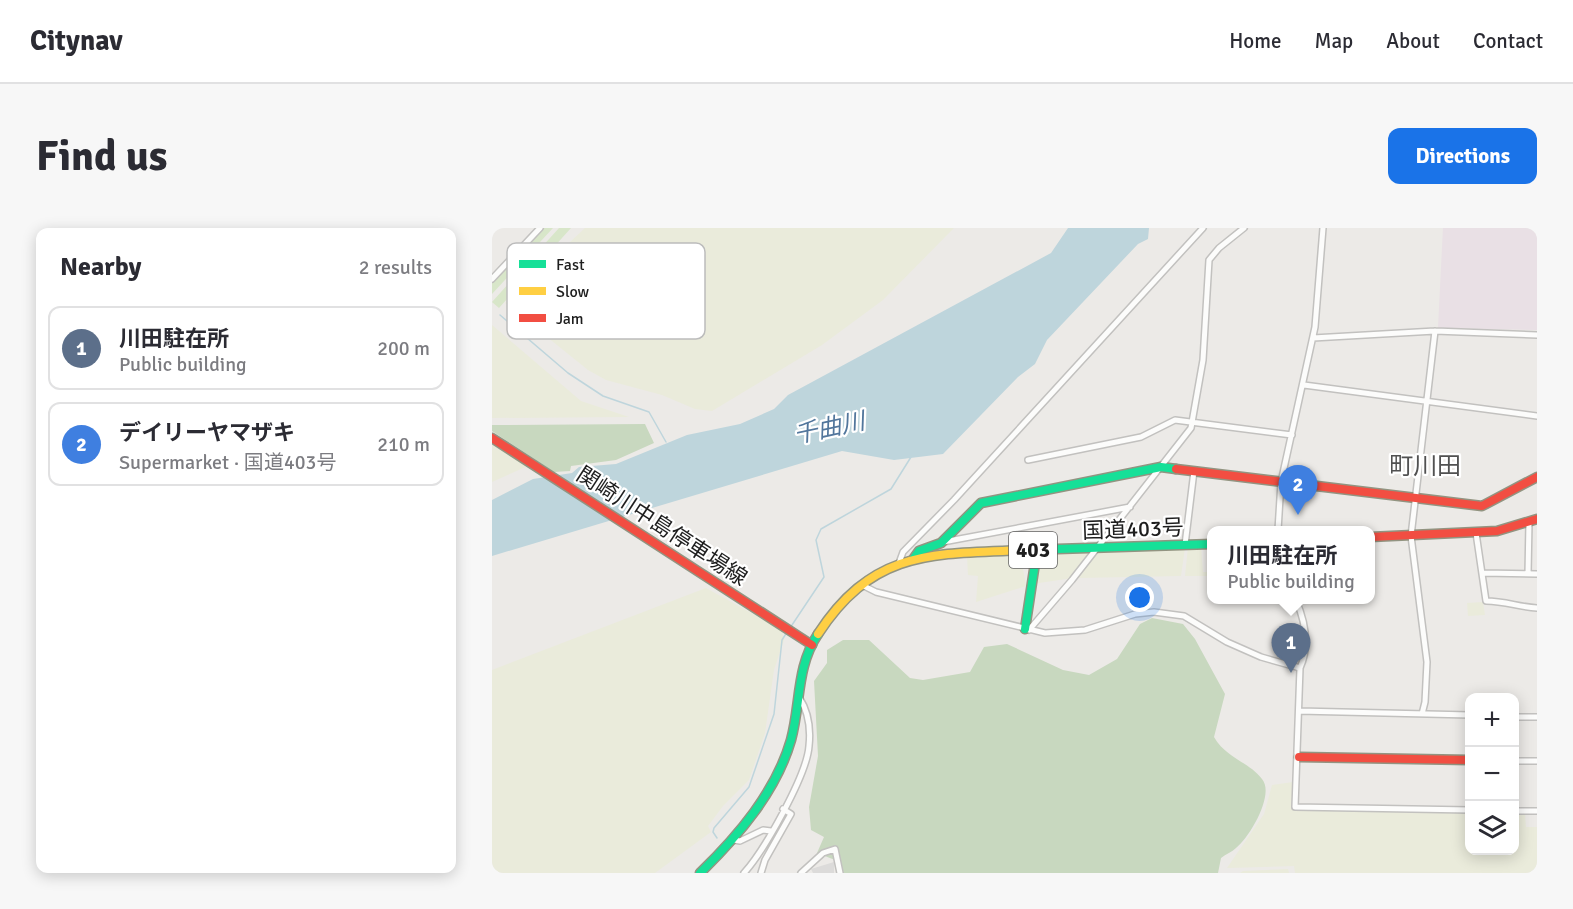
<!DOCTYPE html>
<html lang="en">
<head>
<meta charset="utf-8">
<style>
  :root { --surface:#fff; --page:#f7f7f7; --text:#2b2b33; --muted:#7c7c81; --line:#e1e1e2; --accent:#1a73e8 }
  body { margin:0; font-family:Signika,"Noto Sans JP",sans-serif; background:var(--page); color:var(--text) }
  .controls { position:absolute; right:18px; bottom:18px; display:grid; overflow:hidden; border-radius:12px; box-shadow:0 3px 15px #0003 }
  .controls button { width:54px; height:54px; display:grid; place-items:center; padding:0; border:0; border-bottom:2px solid var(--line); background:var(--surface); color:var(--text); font:30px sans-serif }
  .you { position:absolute; left:648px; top:370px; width:21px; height:21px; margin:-15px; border:4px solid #fff; border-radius:50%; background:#1a73e8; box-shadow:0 0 0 9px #1a73e833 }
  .badge { display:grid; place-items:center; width:39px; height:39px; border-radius:50%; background:var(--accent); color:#fff; font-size:20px; font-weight:700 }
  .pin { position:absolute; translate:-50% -50px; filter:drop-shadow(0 2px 3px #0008) }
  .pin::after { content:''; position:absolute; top:32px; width:21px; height:18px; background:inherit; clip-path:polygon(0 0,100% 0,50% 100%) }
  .popup { position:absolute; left:715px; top:298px; width:168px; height:78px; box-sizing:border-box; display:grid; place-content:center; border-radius:12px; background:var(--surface); filter:drop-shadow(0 2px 4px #0005); font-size:20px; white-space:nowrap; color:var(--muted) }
  .popup b { font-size:22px; color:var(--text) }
  .popup::after { content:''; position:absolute; left:50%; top:100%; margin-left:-12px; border:12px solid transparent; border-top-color:var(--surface) }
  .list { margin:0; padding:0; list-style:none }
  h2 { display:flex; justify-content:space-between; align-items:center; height:78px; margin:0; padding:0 24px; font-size:26px }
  h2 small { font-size:20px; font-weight:400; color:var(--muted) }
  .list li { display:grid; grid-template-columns:39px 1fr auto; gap:18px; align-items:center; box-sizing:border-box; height:84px; margin:0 12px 12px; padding:0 12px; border:2px solid var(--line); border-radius:12px }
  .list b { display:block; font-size:22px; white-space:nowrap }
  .list p { margin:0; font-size:20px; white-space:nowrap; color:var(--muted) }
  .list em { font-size:20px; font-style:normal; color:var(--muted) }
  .icon { flex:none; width:33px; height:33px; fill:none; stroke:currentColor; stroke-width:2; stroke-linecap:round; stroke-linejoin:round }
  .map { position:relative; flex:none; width:1045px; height:645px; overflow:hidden; border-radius:12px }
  header { display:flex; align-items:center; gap:36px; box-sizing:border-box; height:84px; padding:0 30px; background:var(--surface); border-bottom:2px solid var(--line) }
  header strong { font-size:28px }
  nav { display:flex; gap:33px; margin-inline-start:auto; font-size:21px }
  .intro { display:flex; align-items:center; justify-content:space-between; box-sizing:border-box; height:144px; padding:0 36px }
  h1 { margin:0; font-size:42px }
  .button { padding:15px 27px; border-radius:12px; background:var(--accent); color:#fff; font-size:21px; font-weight:700 }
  main { display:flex; gap:36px; padding:0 36px }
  aside { flex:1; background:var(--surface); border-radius:12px; box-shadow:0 3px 15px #0003 }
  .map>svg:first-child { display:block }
  .industrial { fill:#e9e0e5 }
  .farmland { fill:#eaebdb }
  .grass { fill:#d8e6c9 }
  .forest { fill:#c8d8bf }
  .parking { fill:#dcdbda }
  .water { fill:#bed5dc }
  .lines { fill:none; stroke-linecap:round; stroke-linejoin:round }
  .stream { stroke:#bed5dc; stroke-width:1.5 }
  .street-casing { stroke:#c2c1bf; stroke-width:8 }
  .fast-casing { stroke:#929481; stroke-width:11 }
  .slow-casing { stroke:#929481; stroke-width:11 }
  .jam-casing { stroke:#929481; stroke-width:11 }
  .street { stroke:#fcfcfb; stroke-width:5 }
  .fast { stroke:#16e098; stroke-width:8 }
  .slow { stroke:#ffcf43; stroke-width:8 }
  .jam { stroke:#f24e42; stroke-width:8 }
  .labels { text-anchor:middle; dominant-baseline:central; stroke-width:4.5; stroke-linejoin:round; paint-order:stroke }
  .shield { fill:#fff; stroke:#626262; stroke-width:1.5 }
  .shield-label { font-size:21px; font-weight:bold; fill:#1e1e1e }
  .street-label { font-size:22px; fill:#1e1e1e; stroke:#fff }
  .water-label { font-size:24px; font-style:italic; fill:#52769c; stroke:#fff }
  .neighbourhood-label { font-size:24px; fill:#515151; stroke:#fff }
  .key { fill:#fff; stroke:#bcbcbc; stroke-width:1.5 }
  .key-label { font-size:16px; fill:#1e1e1e }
</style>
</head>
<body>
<header>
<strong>Citynav</strong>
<nav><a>Home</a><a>Map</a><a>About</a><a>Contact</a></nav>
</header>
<div class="intro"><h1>Find us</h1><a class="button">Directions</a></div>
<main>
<aside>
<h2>Nearby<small>2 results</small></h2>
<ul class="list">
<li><span class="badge" style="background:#5c6f8a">1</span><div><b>川田駐在所</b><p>Public building</p></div><em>200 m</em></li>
<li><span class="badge" style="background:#3f7fe0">2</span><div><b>デイリーヤマザキ</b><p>Supermarket · 国道403号</p></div><em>210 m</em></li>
</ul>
</aside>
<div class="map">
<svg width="1045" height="645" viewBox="0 0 1045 645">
  <rect width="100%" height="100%" fill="#eceae7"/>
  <!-- industrial -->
  <path class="industrial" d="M 951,0 L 1045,0 L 1045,102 L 946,100 Z"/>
  <!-- farmland -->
  <path class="farmland" d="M 93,0 L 462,0 L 391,72 L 330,117 L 220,183 L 203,181 L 170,167 L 114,152 L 96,142 L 13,75 Z
    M 0,97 L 89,173 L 137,189 L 0,190 Z
    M 0,213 L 38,237 L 0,254 Z
    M 696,319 L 709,319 L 711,344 L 719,344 L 719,335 L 719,348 L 693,348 Z
    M 693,320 L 689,348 L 586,350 L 608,322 Z
    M 603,323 L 581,350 L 540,356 L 541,325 Z
    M 526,326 L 526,340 L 531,341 L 534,358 L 484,374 L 486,348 L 476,347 L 475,329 Z
    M 214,360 L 283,398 L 290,404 L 292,412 L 282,442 L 273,505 L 257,552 L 231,578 L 216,598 L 219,604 L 163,645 L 0,645 L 0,442 Z
    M 991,374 L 993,387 L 976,388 L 975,375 Z
    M 801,554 L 801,579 L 977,585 L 978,622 L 1023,622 L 1023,585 L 1033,586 L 1034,599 L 1045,599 L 1045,645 L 803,645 L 802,638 L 735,640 L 772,586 L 780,557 Z
    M 796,641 L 797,645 L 748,645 L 751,643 Z"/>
  <!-- grass -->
  <path class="grass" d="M 51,0 L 61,0 L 0,66 L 0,55 Z
    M 67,0 L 79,0 L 7,80 L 0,74 Z"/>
  <!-- forest -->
  <path class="forest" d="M 153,196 L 162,215 L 124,232 L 79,238 L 78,243 L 62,244 L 0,203 L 0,197 Z
    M 660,390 L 691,396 L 703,411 L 733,466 L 722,509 C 735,531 756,533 770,551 C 783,566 758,609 744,620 C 740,624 734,626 729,630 L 726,645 L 349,645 L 343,632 L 325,625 L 332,609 L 319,602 L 317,579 L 326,528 L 322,453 L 335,435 L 335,422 L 351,412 L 377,412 L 418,450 L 431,452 L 478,444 L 492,419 L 515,416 L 571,442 L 597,447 L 625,431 L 648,396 Z"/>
  <!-- parking -->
  <path class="parking" d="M 342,634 L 342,645 L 321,645 L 319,641 Z"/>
  <!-- water -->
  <path class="water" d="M 576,0 L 657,0 L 656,11 L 646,16 L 555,112 L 543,136 L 526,149 L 451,226 L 402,232 L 350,223 L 0,328 L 0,272 L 41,251 L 80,245 L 87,239 L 124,236 L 195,207 L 248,196 L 282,181 L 296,167 L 559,25 Z"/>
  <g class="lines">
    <!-- stream -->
    <path class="stream" d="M 8,87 L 76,145 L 111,168 L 157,184 L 174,214
      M 298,400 L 332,349 L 324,312 L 329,301 L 399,261 L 419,229
      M 225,610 L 221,604 L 222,600 L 257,559 L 282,486 L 290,412 L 295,404"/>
    <!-- street casing -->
    <g class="street-casing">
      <path id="street" d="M 0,51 L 48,0
        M 821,110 L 943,103 L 1045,107
        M 812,157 L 1045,188
        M 536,232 L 649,209 L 683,192 L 800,207
        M 786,302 L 789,254 L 823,99 L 831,0
        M 984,305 L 994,373 C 1013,373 1027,379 1045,380
        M 451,314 L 638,279
        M 693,317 L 702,243
        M 407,335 L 411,324 L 462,272 L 711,0
        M 990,345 L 1045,346
        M 1036,346 L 1037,294
        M 370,357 L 384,364 L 553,405 L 593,402 L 643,386 L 662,384 L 692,388 L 735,414 L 769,429 L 808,440
        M 804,372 C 813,393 818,418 808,440 L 803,579 L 978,582
        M 537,402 L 580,352 L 699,200 L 711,132 L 717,32 L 727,20 L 752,0
        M 807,483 L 978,487
        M 930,486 L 933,474 L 935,434 L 919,308 L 943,103
        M 1023,489 L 1045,489
        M 1023,533 L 1045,533
        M 1023,583 L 1045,583
        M 242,612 L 248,613 L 271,602 L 279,603
        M 252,645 C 272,623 315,547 317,518 C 319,500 316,483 307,469
        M 269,645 L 273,632 L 299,586 L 291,581
        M 309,645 L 331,625 L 343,621 L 348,645"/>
    </g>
    <!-- fast casing -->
    <g class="fast-casing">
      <path id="fast" d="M 534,322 L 720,316
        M 422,330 L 427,323 L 449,315 L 489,275 L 669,239 L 684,241
        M 533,401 L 545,322
        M 208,645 C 246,608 284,564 299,512 C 309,475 304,439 326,406"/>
    </g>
    <!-- slow casing -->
    <g class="slow-casing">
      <path id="slow" d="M 326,406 C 382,320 443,326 534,322"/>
    </g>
    <!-- jam casing -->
    <g class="jam-casing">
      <path id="jam" d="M 0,210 L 320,417
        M 684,241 L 990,278 L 1045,249
        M 878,309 L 1005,303 L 1045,291
        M 807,529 L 978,532"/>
    </g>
    <!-- street -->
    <use href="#street" class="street"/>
    <!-- fast -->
    <use href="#fast" class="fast"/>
    <!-- slow -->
    <use href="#slow" class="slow"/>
    <!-- jam -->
    <use href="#jam" class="jam"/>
  </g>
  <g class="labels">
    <!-- shield labels -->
    <rect class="shield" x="517" y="304" width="48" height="36" rx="4.5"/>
    <g class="shield-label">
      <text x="541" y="322">403</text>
    </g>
    <!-- street labels -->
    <g class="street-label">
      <text transform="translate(170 298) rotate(33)">関崎川中島停車場線</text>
      <text transform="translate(641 301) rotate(-2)">国道403号</text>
    </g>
    <!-- water labels -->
    <g class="water-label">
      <text transform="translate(337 200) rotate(-12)">千曲川</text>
    </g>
    <!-- neighbourhood labels -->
    <g class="neighbourhood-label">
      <text x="933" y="238">町川田</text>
    </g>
  </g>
  <!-- legend -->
  <rect x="15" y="15" width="198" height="96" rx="9" class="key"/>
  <rect x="27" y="32" width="27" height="8" fill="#16e098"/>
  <rect x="27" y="59" width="27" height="8" fill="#ffcf43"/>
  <rect x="27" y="86" width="27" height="8" fill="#f24e42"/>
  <g class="key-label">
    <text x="64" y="42">Fast</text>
    <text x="64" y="69">Slow</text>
    <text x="64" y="96">Jam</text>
  </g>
</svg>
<div class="controls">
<button>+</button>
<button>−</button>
<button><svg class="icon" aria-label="layers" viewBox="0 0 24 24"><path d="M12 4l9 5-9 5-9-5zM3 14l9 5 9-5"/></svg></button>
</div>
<div class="you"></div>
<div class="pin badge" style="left:799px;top:445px;background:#5c6f8a">1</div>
<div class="popup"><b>川田駐在所</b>Public building</div>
<div class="pin badge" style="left:806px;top:287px;background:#3f7fe0">2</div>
</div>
</main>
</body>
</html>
